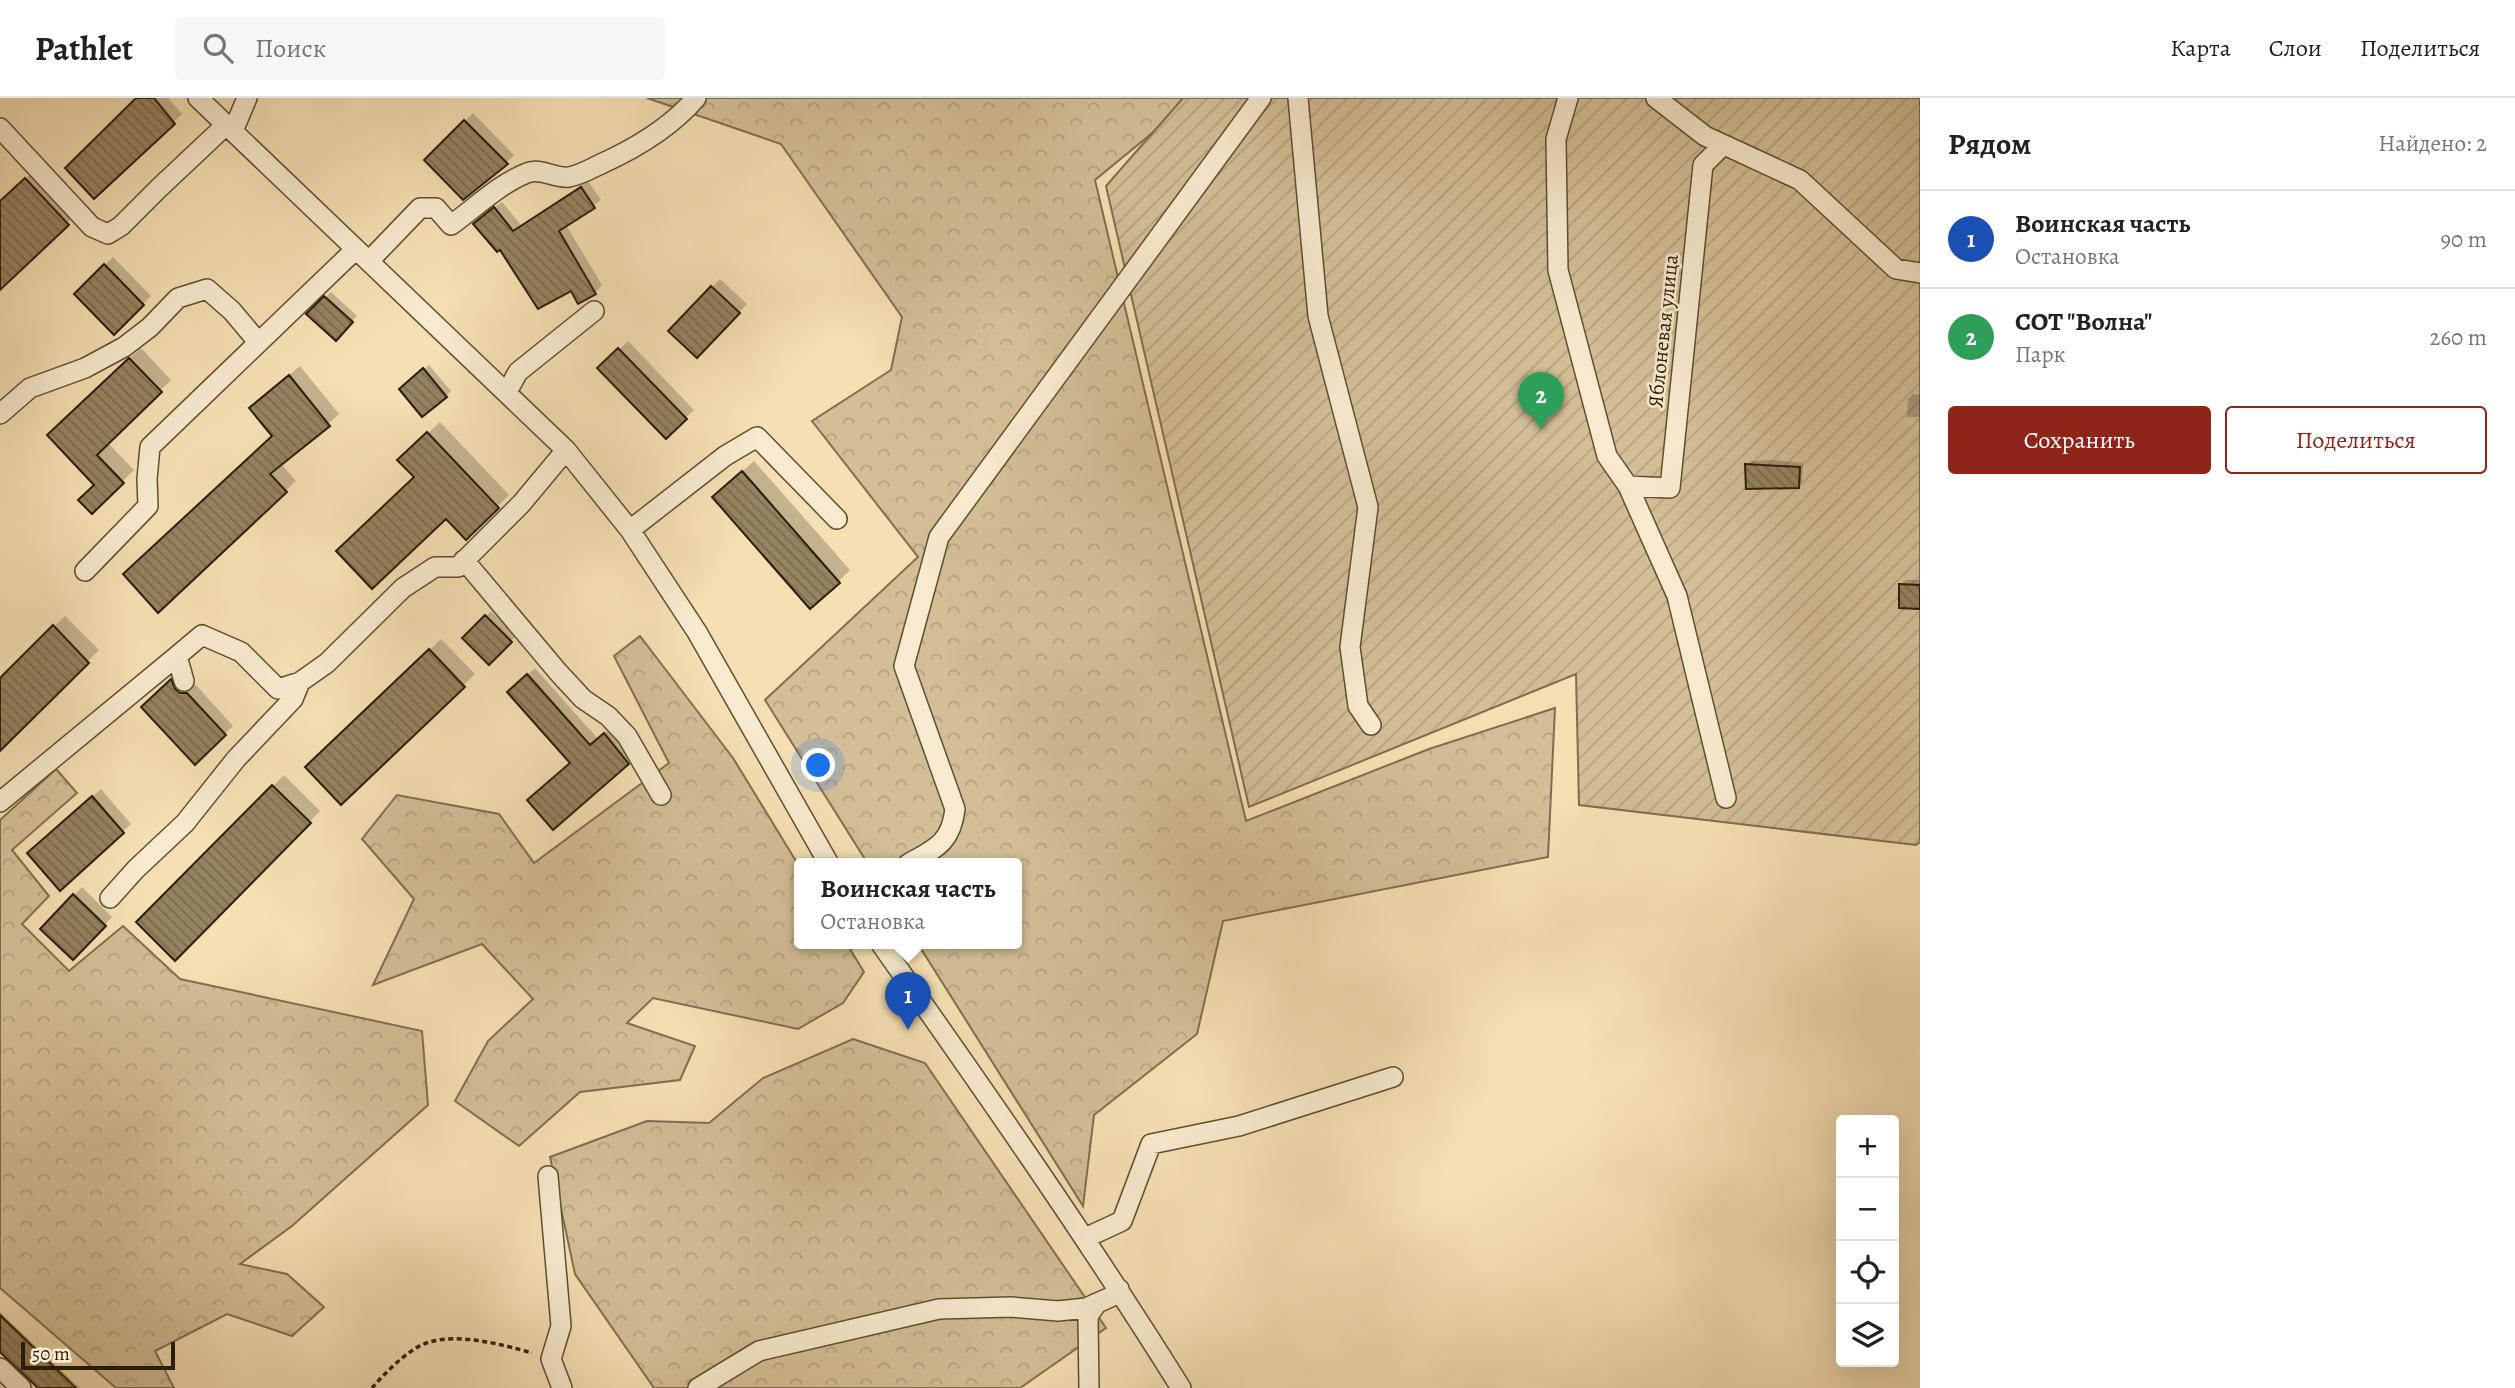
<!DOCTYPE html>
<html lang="ru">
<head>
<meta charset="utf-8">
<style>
  :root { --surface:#fff; --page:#f6f6f6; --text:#222; --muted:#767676; --line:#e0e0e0; --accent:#8f2418 }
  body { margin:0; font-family:Alegreya,serif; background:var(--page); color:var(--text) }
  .controls { position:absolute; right:21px; bottom:21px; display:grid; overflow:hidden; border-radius:7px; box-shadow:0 7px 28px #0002 }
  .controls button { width:63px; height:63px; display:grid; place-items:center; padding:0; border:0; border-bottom:2px solid var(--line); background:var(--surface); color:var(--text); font:35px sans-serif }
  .scale { position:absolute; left:21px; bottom:18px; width:154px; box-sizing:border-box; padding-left:7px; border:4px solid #2c1d07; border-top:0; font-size:19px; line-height:24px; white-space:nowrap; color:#2c1d07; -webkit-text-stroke:5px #f8eace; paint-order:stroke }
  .you { position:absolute; left:819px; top:668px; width:24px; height:24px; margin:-18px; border:5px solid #fff; border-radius:50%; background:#1a73e8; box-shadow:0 0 0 10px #1a73e833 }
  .badge { display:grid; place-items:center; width:46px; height:46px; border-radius:50%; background:var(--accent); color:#fff; font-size:23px; font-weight:700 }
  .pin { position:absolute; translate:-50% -58px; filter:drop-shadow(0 2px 4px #0008) }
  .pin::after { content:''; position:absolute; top:37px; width:24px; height:21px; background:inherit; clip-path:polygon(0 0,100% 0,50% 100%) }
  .popup { position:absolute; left:794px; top:760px; width:228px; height:91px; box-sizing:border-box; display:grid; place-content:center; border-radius:7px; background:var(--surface); filter:drop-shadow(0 2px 5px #0005); font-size:23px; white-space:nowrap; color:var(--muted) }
  .popup b { font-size:26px; color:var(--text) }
  .popup::after { content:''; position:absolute; left:50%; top:100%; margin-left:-14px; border:14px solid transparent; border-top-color:var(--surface) }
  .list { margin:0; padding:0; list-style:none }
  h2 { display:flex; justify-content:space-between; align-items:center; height:91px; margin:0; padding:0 28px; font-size:30px }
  h2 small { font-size:23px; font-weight:400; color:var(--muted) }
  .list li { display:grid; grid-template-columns:46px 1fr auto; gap:21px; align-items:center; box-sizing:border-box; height:98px; padding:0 28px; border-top:2px solid var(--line) }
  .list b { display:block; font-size:26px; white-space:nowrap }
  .list p { margin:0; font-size:23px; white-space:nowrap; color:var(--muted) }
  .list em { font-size:23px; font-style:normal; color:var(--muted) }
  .actions { display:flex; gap:14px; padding:21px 28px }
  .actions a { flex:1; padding:16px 0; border:2px solid var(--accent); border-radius:7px; text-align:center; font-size:24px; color:var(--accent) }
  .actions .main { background:var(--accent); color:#fff }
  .icon { flex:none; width:38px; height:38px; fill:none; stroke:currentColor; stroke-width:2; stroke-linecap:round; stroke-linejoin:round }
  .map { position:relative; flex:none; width:1920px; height:1290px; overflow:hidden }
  header { display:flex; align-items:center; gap:42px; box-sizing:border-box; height:98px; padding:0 35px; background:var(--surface); border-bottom:2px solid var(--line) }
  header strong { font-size:33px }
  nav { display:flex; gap:38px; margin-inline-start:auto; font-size:24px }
  .search { width:490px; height:63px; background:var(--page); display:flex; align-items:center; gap:18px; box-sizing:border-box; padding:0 24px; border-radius:7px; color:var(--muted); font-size:26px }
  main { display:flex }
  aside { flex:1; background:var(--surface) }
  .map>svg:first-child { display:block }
  .forest { fill:url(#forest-crowns); stroke:#806e4e; stroke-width:2 }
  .garden { fill:url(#garden-furrows); stroke:#806e4e; stroke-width:2 }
  .shadow { fill:#0003 }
  .building { fill:url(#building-back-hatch); stroke:#2c1d07; stroke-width:2 }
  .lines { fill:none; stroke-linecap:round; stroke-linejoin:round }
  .minor-casing { stroke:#5e4e32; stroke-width:22 }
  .path { stroke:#2c1d07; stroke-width:3.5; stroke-dasharray:5 3.5; stroke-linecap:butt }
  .minor { stroke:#f8eace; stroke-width:19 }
  .labels { text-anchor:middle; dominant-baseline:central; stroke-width:5; stroke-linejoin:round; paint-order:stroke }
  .street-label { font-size:21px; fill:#2c1d07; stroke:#f8eace }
</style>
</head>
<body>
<header>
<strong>Pathlet</strong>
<div class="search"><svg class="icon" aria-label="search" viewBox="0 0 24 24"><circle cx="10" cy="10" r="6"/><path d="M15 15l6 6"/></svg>Поиск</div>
<nav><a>Карта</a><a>Слои</a><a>Поделиться</a></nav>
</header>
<main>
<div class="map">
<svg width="1920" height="1290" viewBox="0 0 1920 1290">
  <defs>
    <pattern id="forest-crowns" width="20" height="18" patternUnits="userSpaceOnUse" patternTransform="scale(1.75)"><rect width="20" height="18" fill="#d3be96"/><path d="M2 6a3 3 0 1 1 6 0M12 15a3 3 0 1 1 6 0" fill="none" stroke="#b5a380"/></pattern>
    <pattern id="garden-furrows" width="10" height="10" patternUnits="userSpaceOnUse" patternTransform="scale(1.75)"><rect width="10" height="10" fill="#d3be96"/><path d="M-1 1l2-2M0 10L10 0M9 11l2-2" fill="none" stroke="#b5a380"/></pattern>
    <pattern id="building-back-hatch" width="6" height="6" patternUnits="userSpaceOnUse" patternTransform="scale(1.75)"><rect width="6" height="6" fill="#958260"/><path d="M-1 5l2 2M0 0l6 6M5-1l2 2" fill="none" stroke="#7a6a4d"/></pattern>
  </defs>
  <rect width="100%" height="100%" fill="#f5dfb3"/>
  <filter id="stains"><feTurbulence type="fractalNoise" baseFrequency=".00286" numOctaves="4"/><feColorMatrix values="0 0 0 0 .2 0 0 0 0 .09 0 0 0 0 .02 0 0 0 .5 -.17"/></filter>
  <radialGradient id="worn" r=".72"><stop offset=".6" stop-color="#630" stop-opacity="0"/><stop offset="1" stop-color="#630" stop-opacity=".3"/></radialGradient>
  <!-- forest -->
  <path class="forest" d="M 647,0 L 1195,0 L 1095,82 L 1246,723 L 1429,651 L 1555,610 L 1548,759 L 1223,823 L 1197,936 L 1094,1017 L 1083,1108 L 918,846 L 1016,846 L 1016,766 L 868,766 L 765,602 L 918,459 L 812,323 L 891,272 L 902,219 L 781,46 Z
    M 640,538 L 733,660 L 799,768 L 800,846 L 847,846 L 864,874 L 843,905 L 798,931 L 653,900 L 627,925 L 695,948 L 680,982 L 580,994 L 519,1048 L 455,1003 L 488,943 L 533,901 L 482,846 L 373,887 L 414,801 L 362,741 L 397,697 L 499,716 L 534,765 L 669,665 L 614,558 Z
    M 56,671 L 77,695 L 12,752 L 49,798 L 22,826 L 69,873 L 123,828 L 180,881 L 422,933 L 428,1007 L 292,1128 L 240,1166 L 287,1176 L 324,1209 L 292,1238 L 227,1216 L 155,1253 L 174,1290 L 116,1290 L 0,1190 L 0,722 Z
    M 853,941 L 925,965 L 1106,1230 L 1020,1290 L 654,1290 L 575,1176 L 550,1059 L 647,1023 L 709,1025 L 763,980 Z"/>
  <!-- garden -->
  <path class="garden" d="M 1183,0 L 1920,0 L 1920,744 L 1916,747 L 1579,707 L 1576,576 L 1249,709 L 1106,88 Z"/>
  <!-- shadow -->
  <path class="shadow" d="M 139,0 L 168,0 L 182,16 L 95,99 Z
    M 473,15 L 514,57 L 506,65 L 426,62 Z
    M 37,70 L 78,115 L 0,189 L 0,105 Z
    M 588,83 L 601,102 L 566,127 L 602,187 L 595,195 L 572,190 L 482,119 L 502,104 L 521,127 Z
    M 113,159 L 151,198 L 114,234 L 76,196 Z
    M 720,181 L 747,206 L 697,258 L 671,232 Z
    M 331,194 L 357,218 L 336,240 L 309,216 Z
    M 628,243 L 694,312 L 666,339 L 600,270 Z
    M 141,250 L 171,282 L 107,344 L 134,372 L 92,413 L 96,387 L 60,326 Z
    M 429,267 L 451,293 L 446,298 L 406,286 Z
    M 300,268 L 339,316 L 281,366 L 296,383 L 158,512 L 274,337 L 262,300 Z
    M 1913,296 L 1920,297 L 1920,319 L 1907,319 L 1908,301 Z
    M 440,324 L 509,397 L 466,439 L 400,362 Z
    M 1773,362 L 1803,365 L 1802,384 L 1798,388 L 1747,367 L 1751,363 Z
    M 754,363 L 850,472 L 838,484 L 726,388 Z
    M 1906,482 L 1920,482 L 1920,509 L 1901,487 Z
    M 491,513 L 516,538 L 489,565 L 464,540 Z
    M 65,518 L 99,552 L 0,651 L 0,582 Z
    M 441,541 L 475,576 L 341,705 L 308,669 Z
    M 535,570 L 598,641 L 612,629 L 635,658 L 628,665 L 571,664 L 516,587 Z
    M 180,575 L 189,587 L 196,587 L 233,628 L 195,664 L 152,601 Z
    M 284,677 L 320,713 L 175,860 L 138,824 Z
    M 101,691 L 131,726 L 60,790 L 38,747 Z
    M 82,789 L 112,819 L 73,860 L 43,831 Z
    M 0,1214 L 80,1290 L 41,1290 L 0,1251 Z"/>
  <!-- building -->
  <path class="building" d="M 136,0 L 154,0 L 175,26 L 94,101 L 65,70 Z
    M 464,22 L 508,66 L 463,102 L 424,62 Z
    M 25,80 L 69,127 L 0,192 L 0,103 Z
    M 581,89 L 595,110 L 559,133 L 596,196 L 578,206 L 571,193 L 538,211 L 500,152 L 497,154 L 473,126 L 494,109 L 513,133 Z
    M 104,166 L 144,207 L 114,237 L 74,196 Z
    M 711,188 L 740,215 L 697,260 L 668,233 Z
    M 324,198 L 353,224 L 336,243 L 306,216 Z
    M 618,250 L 687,321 L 666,341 L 597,270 Z
    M 129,260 L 162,294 L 97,357 L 124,385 L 92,416 L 78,402 L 94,387 L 47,337 Z
    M 423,270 L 447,299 L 422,319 L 399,291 Z
    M 289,277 L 330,328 L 270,376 L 287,394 L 158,515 L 123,476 L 272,338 L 249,310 Z
    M 427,334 L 499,410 L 466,442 L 446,421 L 372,491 L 336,453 L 414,379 L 397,362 Z
    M 1745,366 L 1800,369 L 1799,390 L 1746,391 Z
    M 742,373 L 840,485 L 810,511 L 712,399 Z
    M 1899,486 L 1920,487 L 1920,511 L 1899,510 Z
    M 485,517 L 512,544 L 489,567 L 462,540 Z
    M 53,527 L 89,565 L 0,653 L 0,580 Z
    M 429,551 L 465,589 L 341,707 L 305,669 Z
    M 527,576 L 590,647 L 604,635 L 629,666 L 553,732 L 527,702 L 570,665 L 507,594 Z
    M 171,581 L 175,591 L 180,595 L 187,595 L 226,637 L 195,667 L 141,609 Z
    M 272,687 L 311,725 L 175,863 L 136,824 Z
    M 92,698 L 124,735 L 60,793 L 27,755 Z
    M 73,796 L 106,828 L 73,862 L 40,831 Z
    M 0,1217 L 76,1290 L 38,1290 L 0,1254 Z"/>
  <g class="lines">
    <!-- minor casing -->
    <g class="minor-casing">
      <path id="minor" d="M 198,0 L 566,352 L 630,432 L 697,534 L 829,766
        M 1298,0 L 1318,218 L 1368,409 L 1350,549 L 1358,608 L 1371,627
        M 1568,0 L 1556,41 L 1558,172 L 1607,358 L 1628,388 L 1677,498 L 1726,700
        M 1656,0 L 1705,38 L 1800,82 L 1896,171 L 1920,175
        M 0,30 L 92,129 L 108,136 L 121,128 L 159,90 L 226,27
        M 233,33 L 247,0
        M 369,163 L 420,110 L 436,110 L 451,127 C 475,110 499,86 527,75 C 540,69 555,81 569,79 C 581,77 592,70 603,65 C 638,49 671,29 696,0
        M 507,294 L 518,274 L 594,213
        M 0,316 L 30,290 L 85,270 L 124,249 L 150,229 L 178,200 L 207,191 L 232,213 L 258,244
        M 1628,388 L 1670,390 L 1703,67 L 1723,47
        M 630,432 L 725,358 L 757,339 L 837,421
        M 464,462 L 558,574 L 583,601 L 608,618 L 627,638 L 661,697
        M 85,473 L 148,408 L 147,381 L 150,349 L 356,151
        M 184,583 L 177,558 L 202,537 L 241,554 L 278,591 L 300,584 L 327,565 L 403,490 L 435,469 L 458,469 L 521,406 L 566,352
        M 0,704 L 177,558
        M 908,766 C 936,750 951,745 955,711 L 904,568 L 939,439 L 1261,0
        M 110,800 L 136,771 L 185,725 L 236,661 L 293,601 L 300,584
        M 881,846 C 984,992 1086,1138 1181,1290
        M 548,1078 L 561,1228 L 551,1261 L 562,1290
        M 1085,1140 L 1122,1123 L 1151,1046 L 1239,1028 L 1393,979
        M 0,1270 L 21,1290
        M 698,1290 L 759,1253 L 939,1211 L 1011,1209 L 1058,1213 L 1086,1210 L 1113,1198 L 1119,1191
        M 1089,1290 L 1088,1218 L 1097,1205"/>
    </g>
    <!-- path -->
    <path class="path" d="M 372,1290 C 384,1276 400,1260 416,1250 C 446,1231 501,1246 532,1255"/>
    <!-- minor -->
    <use href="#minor" class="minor"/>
  </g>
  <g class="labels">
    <!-- street labels -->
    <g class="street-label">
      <text transform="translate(1663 233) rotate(-84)">Яблоневая улица</text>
    </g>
  </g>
  <rect width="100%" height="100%" filter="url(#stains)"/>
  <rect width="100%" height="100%" fill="url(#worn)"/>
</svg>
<div class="controls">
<button>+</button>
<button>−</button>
<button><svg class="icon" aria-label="locate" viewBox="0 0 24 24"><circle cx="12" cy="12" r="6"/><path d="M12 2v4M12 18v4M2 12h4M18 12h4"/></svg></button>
<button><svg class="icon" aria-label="layers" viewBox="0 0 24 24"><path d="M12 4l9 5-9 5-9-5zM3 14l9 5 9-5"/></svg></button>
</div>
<div class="scale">50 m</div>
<div class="you"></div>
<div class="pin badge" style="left:908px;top:932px;background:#1a4fb4">1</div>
<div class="popup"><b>Воинская часть</b>Остановка</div>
<div class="pin badge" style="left:1541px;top:332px;background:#2e9e5b">2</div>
</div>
<aside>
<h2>Рядом<small>Найдено: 2</small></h2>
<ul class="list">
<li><span class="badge" style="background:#1a4fb4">1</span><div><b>Воинская часть</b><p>Остановка</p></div><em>90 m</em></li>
<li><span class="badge" style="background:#2e9e5b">2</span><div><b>СОТ &quot;Волна&quot;</b><p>Парк</p></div><em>260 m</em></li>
</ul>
<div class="actions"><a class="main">Сохранить</a><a>Поделиться</a></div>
</aside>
</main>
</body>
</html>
